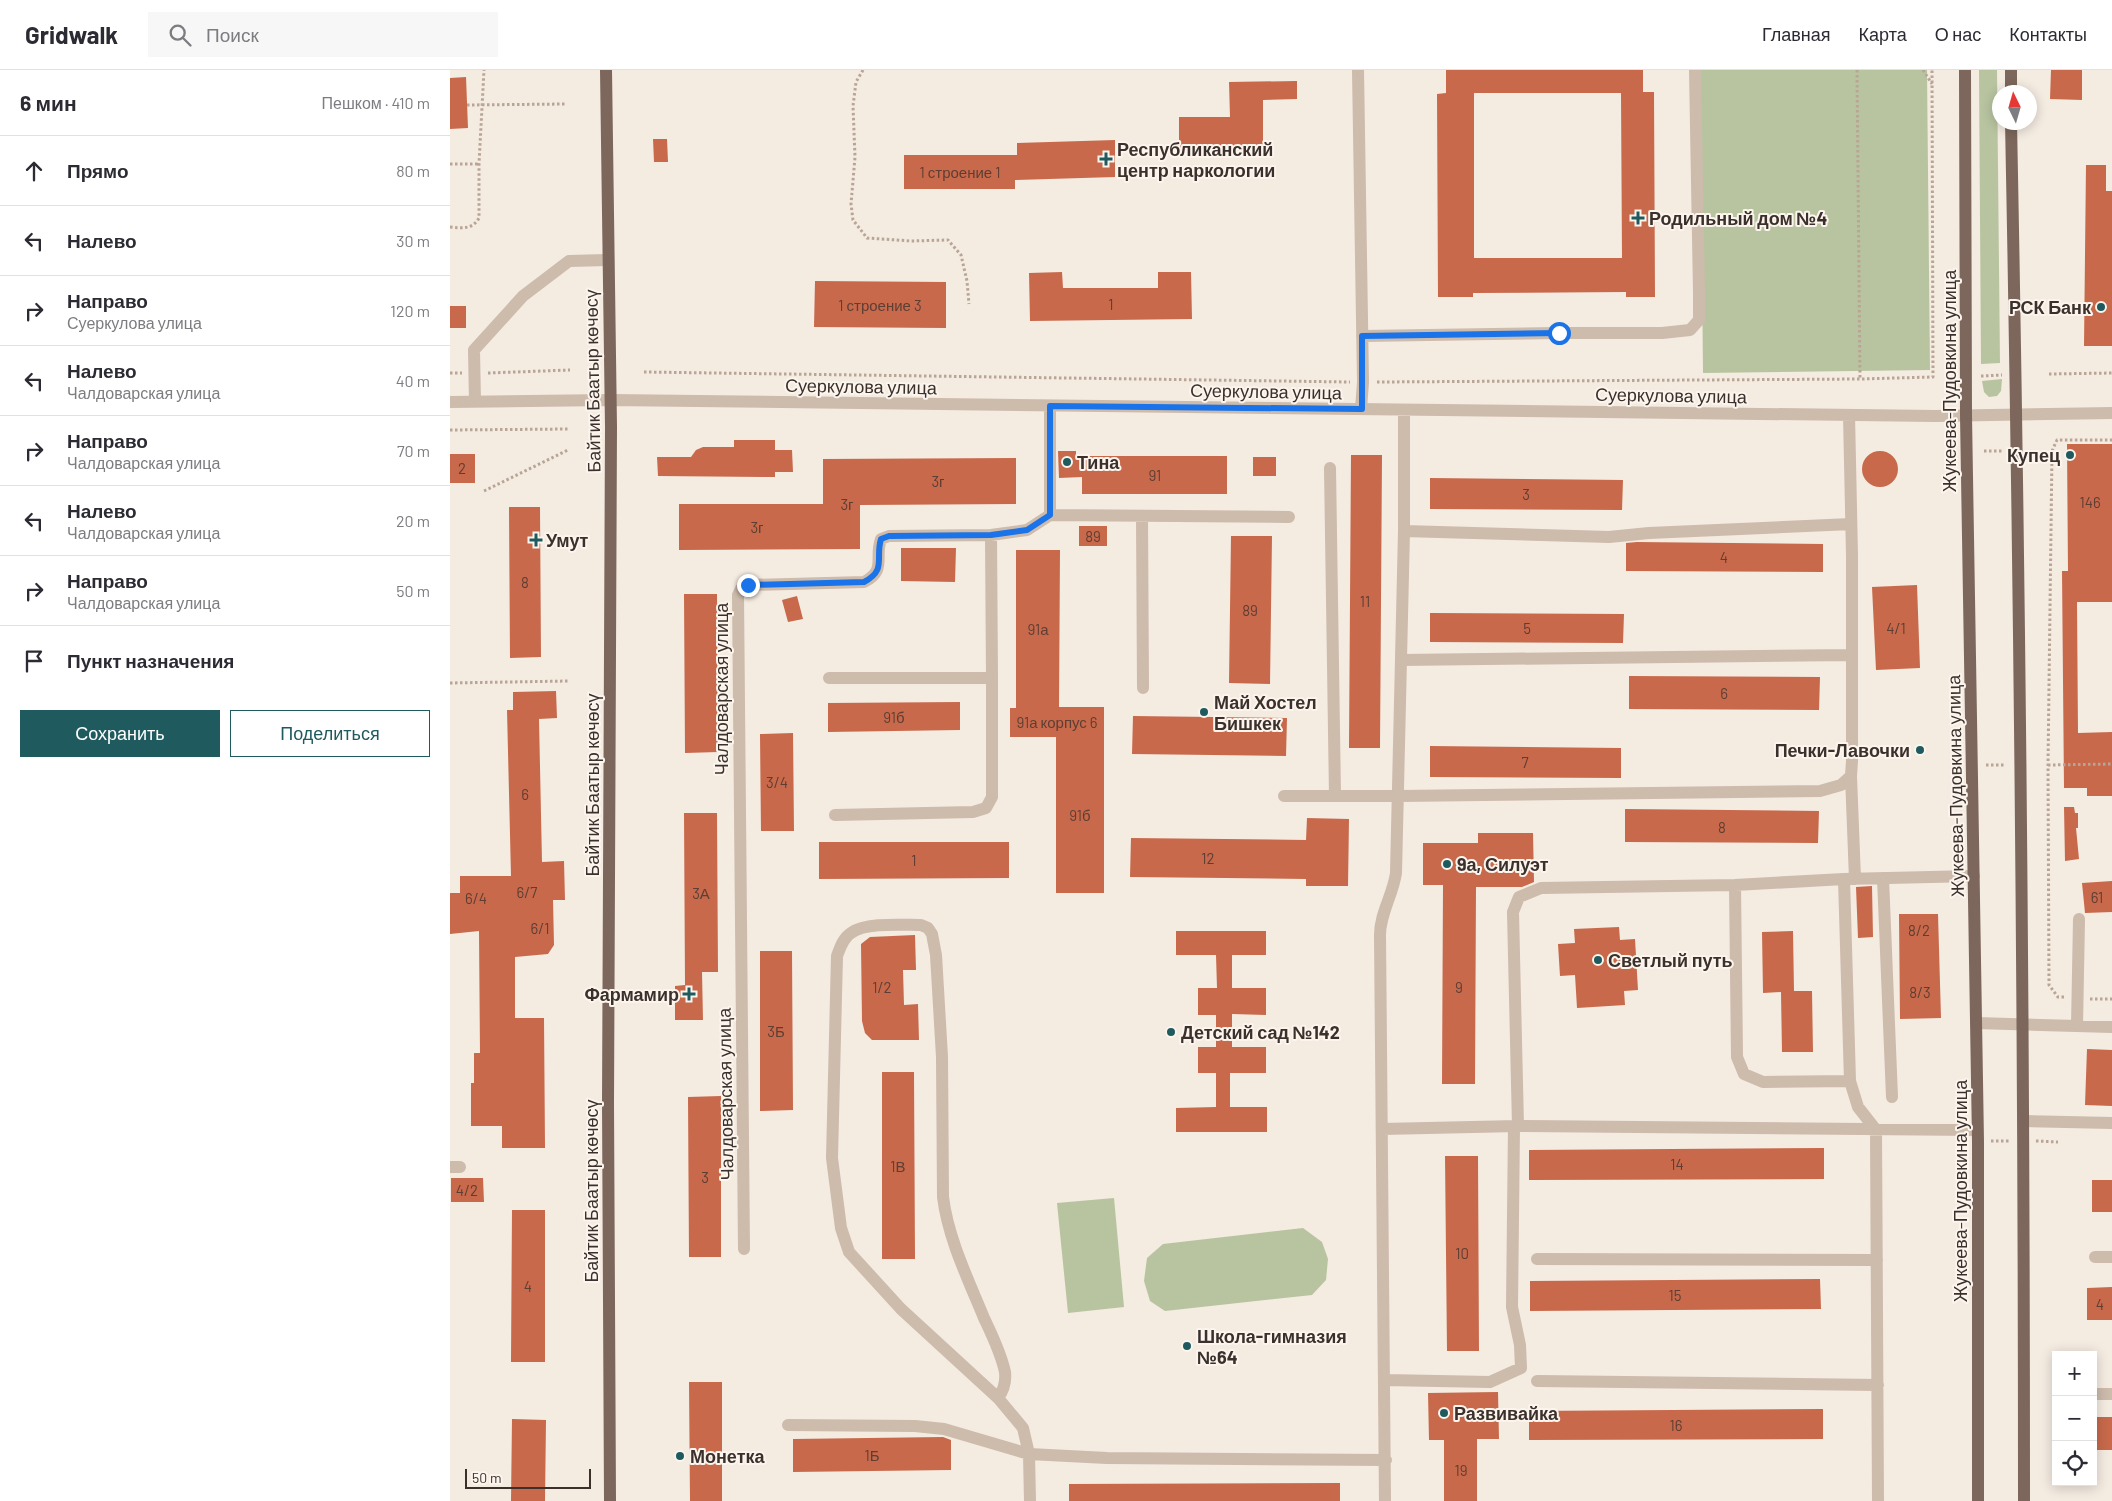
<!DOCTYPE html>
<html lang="ru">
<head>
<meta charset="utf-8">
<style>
  :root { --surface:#fff; --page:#f7f7f7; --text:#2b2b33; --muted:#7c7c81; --line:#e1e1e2; --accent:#1f5a5e }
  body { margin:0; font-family:Barlow,sans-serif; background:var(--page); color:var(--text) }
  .controls { position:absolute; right:15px; bottom:15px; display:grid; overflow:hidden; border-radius:0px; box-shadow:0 2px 12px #0003 }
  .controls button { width:45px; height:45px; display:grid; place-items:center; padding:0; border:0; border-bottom:1px solid var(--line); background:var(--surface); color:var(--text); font:25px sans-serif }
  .compass { position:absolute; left:1542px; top:15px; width:45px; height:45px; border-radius:50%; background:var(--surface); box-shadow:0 2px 12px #0003; rotate:355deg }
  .scale { position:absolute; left:15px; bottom:12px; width:126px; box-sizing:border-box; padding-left:5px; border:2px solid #3b302b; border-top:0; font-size:14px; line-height:18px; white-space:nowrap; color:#3b302b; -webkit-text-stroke:4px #fbf5ee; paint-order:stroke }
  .stop { position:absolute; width:15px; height:15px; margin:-11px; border:4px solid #1a73e8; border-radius:50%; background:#fff }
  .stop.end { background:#1a73e8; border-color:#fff; box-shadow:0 1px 5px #0008 }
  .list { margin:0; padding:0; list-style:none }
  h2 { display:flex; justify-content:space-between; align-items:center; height:65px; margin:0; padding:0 20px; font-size:21px }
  h2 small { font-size:16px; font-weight:400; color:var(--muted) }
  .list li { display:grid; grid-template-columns:32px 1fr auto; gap:15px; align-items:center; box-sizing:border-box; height:70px; padding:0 20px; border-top:1px solid var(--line) }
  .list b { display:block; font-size:19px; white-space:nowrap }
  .list p { margin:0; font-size:16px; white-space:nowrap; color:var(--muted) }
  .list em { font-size:16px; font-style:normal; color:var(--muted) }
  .actions { display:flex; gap:10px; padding:15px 20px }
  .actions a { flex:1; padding:11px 0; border:1px solid var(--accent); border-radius:0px; text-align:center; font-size:18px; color:var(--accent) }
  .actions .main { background:var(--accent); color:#fff }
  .icon { flex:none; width:28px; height:28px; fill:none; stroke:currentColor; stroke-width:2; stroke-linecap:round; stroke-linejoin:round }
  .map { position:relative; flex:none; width:1662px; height:1431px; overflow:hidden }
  header { display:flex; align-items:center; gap:30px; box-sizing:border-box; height:70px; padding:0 25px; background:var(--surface); border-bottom:1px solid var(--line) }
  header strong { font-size:24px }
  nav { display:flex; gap:28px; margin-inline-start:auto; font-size:18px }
  .search { width:350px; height:45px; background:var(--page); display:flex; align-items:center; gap:12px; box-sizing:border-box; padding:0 18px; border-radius:0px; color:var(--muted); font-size:19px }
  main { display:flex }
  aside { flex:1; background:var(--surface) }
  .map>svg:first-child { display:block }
  .green { fill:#b8c4a0 }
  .building { fill:#c8694b; fill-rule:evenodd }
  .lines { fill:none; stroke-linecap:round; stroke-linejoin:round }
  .path { stroke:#b9a596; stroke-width:3; stroke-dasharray:2.5 2.5; stroke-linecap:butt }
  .minor { stroke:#cdbbac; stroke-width:12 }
  .major { stroke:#7d675c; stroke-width:12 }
  .route { stroke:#1a73e8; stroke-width:6 }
  .poi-dot { fill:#1f5a5e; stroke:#fbf5ee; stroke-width:2 }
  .labels { text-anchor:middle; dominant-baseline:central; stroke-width:4; stroke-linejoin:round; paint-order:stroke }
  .number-label { font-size:15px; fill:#5e3e33 }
  .poi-label { font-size:18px; font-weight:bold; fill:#3b302b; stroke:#fbf5ee; text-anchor:start }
  .street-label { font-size:18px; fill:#3b302b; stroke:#fbf5ee }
</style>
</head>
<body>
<header>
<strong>Gridwalk</strong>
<div class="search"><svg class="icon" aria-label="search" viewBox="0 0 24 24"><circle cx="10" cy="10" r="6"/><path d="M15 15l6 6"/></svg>Поиск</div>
<nav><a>Главная</a><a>Карта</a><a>О нас</a><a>Контакты</a></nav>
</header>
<main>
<aside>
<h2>6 мин<small>Пешком · 410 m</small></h2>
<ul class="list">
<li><svg class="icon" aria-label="ahead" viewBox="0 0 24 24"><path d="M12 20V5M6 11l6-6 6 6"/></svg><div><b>Прямо</b></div><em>80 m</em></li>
<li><svg class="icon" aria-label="left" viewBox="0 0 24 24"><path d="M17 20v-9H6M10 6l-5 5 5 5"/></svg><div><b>Налево</b></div><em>30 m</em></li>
<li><svg class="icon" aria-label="right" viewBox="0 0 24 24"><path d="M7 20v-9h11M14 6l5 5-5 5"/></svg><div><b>Направо</b><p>Суеркулова улица</p></div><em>120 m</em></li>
<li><svg class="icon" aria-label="left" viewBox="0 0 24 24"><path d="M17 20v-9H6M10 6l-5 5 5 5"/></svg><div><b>Налево</b><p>Чалдоварская улица</p></div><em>40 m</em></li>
<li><svg class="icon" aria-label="right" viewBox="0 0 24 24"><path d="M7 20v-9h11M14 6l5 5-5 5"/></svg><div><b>Направо</b><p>Чалдоварская улица</p></div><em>70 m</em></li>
<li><svg class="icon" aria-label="left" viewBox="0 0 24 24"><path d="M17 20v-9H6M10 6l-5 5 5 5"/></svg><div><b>Налево</b><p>Чалдоварская улица</p></div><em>20 m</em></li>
<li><svg class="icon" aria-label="right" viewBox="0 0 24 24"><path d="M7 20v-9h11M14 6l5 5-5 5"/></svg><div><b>Направо</b><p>Чалдоварская улица</p></div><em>50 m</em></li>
<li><svg class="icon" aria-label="arrive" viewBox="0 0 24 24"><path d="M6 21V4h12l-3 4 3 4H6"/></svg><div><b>Пункт назначения</b></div></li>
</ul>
<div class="actions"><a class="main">Сохранить</a><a>Поделиться</a></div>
</aside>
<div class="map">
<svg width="1662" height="1431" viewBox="0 0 1662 1431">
  <rect width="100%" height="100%" fill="#f4ebe1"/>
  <!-- green -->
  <path class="green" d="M 1250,0 L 1477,0 L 1480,300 L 1253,303 Z
    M 1529,0 L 1547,0 L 1550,293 L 1531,294 Z
    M 1552,309 L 1551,321 L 1547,326 L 1539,327 L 1534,322 L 1532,311 Z
    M 664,1128 L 674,1237 L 618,1243 L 607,1133 Z
    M 853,1158 L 872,1172 L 878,1189 L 876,1210 L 862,1225 L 715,1241 L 700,1231 L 694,1211 L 697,1188 L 713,1174 Z"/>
  <!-- building -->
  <path class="building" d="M 996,0 L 1193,0 L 1193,22 L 1204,22 L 1205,227 L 1176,227 L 1176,222 L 1023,223 L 1023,227 L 988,227 L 987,24 L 996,23 ZM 1024,23 L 1171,23 L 1172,188 L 1024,188 Z
    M 1601,0 L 1632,0 L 1632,30 L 1600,29 Z
    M 16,7 L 18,58 L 0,59 L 0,8 Z
    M 847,11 L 847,29 L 813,30 L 813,81 L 729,80 L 729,47 L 780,47 L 779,12 Z
    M 203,69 L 217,69 L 218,92 L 204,92 Z
    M 665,70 L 665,107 L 565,110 L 565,119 L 454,119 L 454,85 L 567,85 L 567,73 Z
    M 1636,95 L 1656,95 L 1656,121 L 1662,121 L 1662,276 L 1634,276 Z
    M 612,202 L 613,218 L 708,218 L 708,202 L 741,202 L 742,249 L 580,251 L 579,203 Z
    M 365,211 L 496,212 L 496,258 L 364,257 Z
    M 0,236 L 16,236 L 16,258 L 0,258 Z
    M 284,370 L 325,370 L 325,380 L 342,380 L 343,402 L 325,402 L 325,407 L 208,406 L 207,387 L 241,387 L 246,380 L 253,377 L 284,377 Z
    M 1617,374 L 1662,374 L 1662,532 L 1627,532 L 1628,663 L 1662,662 L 1662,726 L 1637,726 L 1637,718 L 1614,718 L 1612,501 L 1618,501 Z
    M1412 399a18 18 0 1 1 36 0a18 18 0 1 1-36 0Z
    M 608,381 L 626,381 L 626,386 L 777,386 L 777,424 L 632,424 L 632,407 L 609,408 Z
    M 0,384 L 25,384 L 25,413 L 0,413 Z
    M 901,385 L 932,385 L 930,678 L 899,678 Z
    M 803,387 L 826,387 L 826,406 L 803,406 Z
    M 566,388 L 566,434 L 410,435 L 410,479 L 229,480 L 229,434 L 373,434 L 373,389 Z
    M 980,408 L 1173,410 L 1172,440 L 980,439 Z
    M 59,437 L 90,437 L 91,587 L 60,588 Z
    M 629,456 L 657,456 L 657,476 L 629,476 Z
    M 781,466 L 822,466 L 820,614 L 779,613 Z
    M 1187,472 L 1373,474 L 1373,502 L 1176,501 L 1176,473 Z
    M 451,478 L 506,478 L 505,512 L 451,511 Z
    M 566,480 L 610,480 L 609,637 L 654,637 L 654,823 L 606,823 L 606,667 L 560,667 L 560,638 L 566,638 Z
    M 1467,515 L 1470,598 L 1426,600 L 1422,517 Z
    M 234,524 L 267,524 L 268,682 L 235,683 Z
    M 347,526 L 353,549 L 338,552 L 332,530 Z
    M 980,543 L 1174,544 L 1173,573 L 980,572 Z
    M 1179,606 L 1370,607 L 1369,640 L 1179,639 Z
    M 106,621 L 107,648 L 89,649 L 92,792 L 114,791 L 115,830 L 103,830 L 104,875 L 98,884 L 65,887 L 65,948 L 94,948 L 95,1078 L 52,1078 L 52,1056 L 21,1056 L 21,1013 L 24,1013 L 24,983 L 30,983 L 29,861 L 0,864 L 0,823 L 10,823 L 10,806 L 61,806 L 57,640 L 63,640 L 63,622 Z
    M 510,632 L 510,660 L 378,662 L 378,633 Z
    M 683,646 L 837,648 L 836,686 L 682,684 Z
    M 343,663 L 344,761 L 311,761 L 310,664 Z
    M 980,676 L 1171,678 L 1171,708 L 980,707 Z
    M 1614,737 L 1624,737 L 1625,743 L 1628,743 L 1628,758 L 1626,758 L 1629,789 L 1615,791 Z
    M 1175,739 L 1369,741 L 1368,773 L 1175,772 Z
    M 234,743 L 267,743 L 268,902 L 252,902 L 253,950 L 225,950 L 225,916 L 235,915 Z
    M 857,748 L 899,749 L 898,816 L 856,816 L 856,809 L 680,807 L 681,768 L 856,770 Z
    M 1028,763 L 1083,763 L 1084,812 L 1072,817 L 1026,817 L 1025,1014 L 992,1014 L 993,815 L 973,815 L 973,773 L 1028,773 Z
    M 369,772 L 559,772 L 559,808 L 369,809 Z
    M 1662,811 L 1662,842 L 1635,843 L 1632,813 Z
    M 1422,816 L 1423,867 L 1408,868 L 1406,817 Z
    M 1449,844 L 1488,844 L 1491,948 L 1450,949 Z
    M 1169,857 L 1170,870 L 1185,869 L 1188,920 L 1174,921 L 1175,935 L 1127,938 L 1125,905 L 1110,906 L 1108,874 L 1125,873 L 1124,859 Z
    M 726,861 L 816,861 L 816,885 L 782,885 L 782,918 L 816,918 L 816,945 L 782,944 L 782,977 L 816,977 L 816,1003 L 780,1003 L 780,1037 L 817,1037 L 817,1062 L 726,1062 L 726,1038 L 766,1037 L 766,1003 L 748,1003 L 748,977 L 766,977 L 766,945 L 748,945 L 748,918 L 767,918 L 766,885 L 726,885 Z
    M 1343,861 L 1344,921 L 1362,921 L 1363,982 L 1332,982 L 1331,922 L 1313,923 L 1312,862 Z
    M 465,865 L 466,900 L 453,900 L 454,935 L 468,934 L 469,970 L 422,970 L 415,963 L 412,951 L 411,874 L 420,867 Z
    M 310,881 L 342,881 L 343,1040 L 310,1041 Z
    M 1637,979 L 1662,980 L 1662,1036 L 1635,1035 Z
    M 432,1002 L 464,1002 L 465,1189 L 432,1189 Z
    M 271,1026 L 271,1187 L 239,1187 L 238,1027 Z
    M 1374,1078 L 1374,1109 L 1079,1110 L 1079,1080 Z
    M 995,1086 L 1028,1086 L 1029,1281 L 997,1281 Z
    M 1,1108 L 33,1108 L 34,1132 L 1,1132 Z
    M 1642,1110 L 1662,1110 L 1662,1142 L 1642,1142 Z
    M 62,1140 L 95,1140 L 95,1292 L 61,1292 Z
    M 1370,1209 L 1371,1239 L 1080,1241 L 1080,1211 Z
    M 1662,1217 L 1662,1250 L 1637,1250 L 1637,1218 Z
    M 239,1312 L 272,1312 L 272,1431 L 240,1431 Z
    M 1048,1322 L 1049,1369 L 1027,1369 L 1027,1431 L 994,1431 L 994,1370 L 979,1370 L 978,1323 Z
    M 1373,1339 L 1373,1369 L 1079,1370 L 1079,1341 Z
    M 1643,1347 L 1662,1347 L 1662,1380 L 1643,1380 Z
    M 62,1349 L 96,1350 L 95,1431 L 61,1431 Z
    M 493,1367 L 501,1370 L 501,1400 L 343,1402 L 343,1369 Z
    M 890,1413 L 890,1431 L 619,1431 L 619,1414 Z"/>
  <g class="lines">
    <!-- path -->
    <path class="path" d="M 413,0 L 406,12 L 403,36 L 405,87 L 401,134 L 403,150 L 417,168 L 461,171 L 498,170 L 511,185 L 517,211 L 519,234
      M 1407,0 L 1410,309
      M 1473,0 L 1482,14
      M 17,35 L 115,34
      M 0,94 L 29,94
      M 0,157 C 12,158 22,160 29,148 L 29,94 L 34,0
      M 194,302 L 900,312
      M 0,303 L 12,303
      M 38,303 L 120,300
      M 1599,304 L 1662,303
      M 1531,306 L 1552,305
      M 927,312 L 1410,309 L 1483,307 L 1482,0
      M 0,360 L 118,359
      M 1534,381 L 1553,381
      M 34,421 L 118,380
      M 0,613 L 119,611
      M 1536,695 L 1555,695
      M 1598,695 L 1662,694
      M 1614,927 L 1608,927 L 1599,915 L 1598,695 L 1602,381 L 1607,370 L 1662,370
      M 1640,929 L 1662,929
      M 1541,1071 L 1560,1071
      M 1586,1071 L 1608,1072"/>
    <!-- minor -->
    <path class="minor" d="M 908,0 L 913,312 L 911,339
      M 912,266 L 1109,263 L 1212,263 L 1240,260 L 1249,250 L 1249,223 L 1245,0
      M 0,332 L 160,330 L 1485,346 L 1662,343
      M 25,332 L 24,280 L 73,226 L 119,191 L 157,190
      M 880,398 L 885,726
      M 600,445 L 839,447
      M 692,446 L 693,618
      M 954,461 L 1159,467 L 1199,463 L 1401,454
      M 951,590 L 1402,585
      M 379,608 L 542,608 L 541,465
      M 1401,706 L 1405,809
      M 834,726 L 949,726 L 1370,721 L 1391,715 L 1401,706 L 1402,691 L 1402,485 L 1399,345
      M 385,745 L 523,742 L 536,738 L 542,727 L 542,608
      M 1433,808 L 1442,1027
      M 1394,809 L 1400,1011 L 1408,1037 L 1426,1060 L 1428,1431
      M 1285,815 L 1287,987 L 1294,1004 L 1313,1012 L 1400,1011
      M 1526,953 L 1662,957
      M 1627,956 L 1629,849
      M 1574,1051 L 1662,1053
      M 1068,1056 L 1063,842 L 1069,827 L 1091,818 L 1285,815 L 1394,809 L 1524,806
      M 932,1059 L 1068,1056 L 1527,1060
      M 0,1097 L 10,1097
      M 294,1179 L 288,525 L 291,519 L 298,515 L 414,512 C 437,500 424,488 431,469 L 439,466 L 541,465 L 577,460 L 600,445 L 600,336
      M 1645,1187 L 1662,1187
      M 1087,1189 L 1427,1190
      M 935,1310 L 1040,1312 L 1071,1298 L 1070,1275 L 1062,1237 L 1064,1056
      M 1087,1311 L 1428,1315
      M 1645,1324 L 1662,1324
      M 548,1328 C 554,1320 556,1311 555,1302 C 551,1283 542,1265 534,1248 C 518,1209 498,1168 493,1127 L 492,987 L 486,885 L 482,864 L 478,858 L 471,855 C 453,855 415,852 401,863 C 393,868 390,878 387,886 L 382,1088 L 391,1158 L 399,1182 L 451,1239 L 548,1328 L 573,1358 L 579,1384 L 580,1431
      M 338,1355 L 465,1356 L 494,1359 L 579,1384 L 657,1388 L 936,1390
      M 935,1431 L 930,865 C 930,843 943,825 946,803 L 954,461 L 954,340"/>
    <!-- major -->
    <path class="major" d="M 156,0 L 161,357 L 158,1033 L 160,1431
      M 1515,0 L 1516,346 L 1528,1071 L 1528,1431
      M 1561,0 L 1561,22
      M 1561,52 C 1570,512 1574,971 1574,1431"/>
  </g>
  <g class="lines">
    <!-- route -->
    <path class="route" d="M 298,515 L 414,512 C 437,500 425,488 431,469 L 439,466 L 541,465 L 577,460 L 600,445 L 600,336 L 912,339 L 912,266 L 1109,263"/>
  </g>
  <!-- markers -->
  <g class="poi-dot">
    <path d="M653.5 81.5h5v5h5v5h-5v5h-5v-5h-5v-5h5z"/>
    <path d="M1185.5 140.5h5v5h5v5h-5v5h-5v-5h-5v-5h5z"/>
    <circle cx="1651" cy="237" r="5"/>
    <circle cx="1620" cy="385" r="5"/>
    <circle cx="617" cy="392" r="5"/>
    <path d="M83.5 462.5h5v5h5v5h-5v5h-5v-5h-5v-5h5z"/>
    <circle cx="754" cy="642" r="5"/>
    <circle cx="1470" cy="680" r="5"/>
    <circle cx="997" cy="794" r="5"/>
    <circle cx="1148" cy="890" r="5"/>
    <path d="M236.5 916.5h5v5h5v5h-5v5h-5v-5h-5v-5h5z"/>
    <circle cx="721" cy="962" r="5"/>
    <circle cx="737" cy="1276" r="5"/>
    <circle cx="994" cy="1343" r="5"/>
    <circle cx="230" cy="1386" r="5"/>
  </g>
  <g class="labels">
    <!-- number labels -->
    <g class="number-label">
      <text x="510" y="102">1 строение 1</text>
      <text x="661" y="234">1</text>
      <text x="430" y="235">1 строение 3</text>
      <text x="12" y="398">2</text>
      <text x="705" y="405">91</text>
      <text x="488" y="411">3г</text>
      <text x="1076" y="424">3</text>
      <text x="1640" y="432">146</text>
      <text x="397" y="434">3г</text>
      <text x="307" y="457">3г</text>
      <text x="643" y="466">89</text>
      <text x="1274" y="487">4</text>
      <text x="75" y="512">8</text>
      <text x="915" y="531">11</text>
      <text x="800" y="540">89</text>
      <text x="1077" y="558">5</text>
      <text x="1446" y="558">4/1</text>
      <text x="588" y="559">91а</text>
      <text x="1274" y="623">6</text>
      <text x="444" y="647">91б</text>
      <text x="607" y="652">91а корпус 6</text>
      <text x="1075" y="692">7</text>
      <text x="327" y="712">3/4</text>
      <text x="75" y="724">6</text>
      <text x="630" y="745">91б</text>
      <text x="1272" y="757">8</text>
      <text x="758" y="788">12</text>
      <text x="464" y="790">1</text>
      <text x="77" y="822">6/7</text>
      <text x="251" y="823">3А</text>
      <text x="1647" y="827">61</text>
      <text x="26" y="828">6/4</text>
      <text x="90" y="858">6/1</text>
      <text x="1469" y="860">8/2</text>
      <text x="432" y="917">1/2</text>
      <text x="1009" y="917">9</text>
      <text x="1470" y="922">8/3</text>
      <text x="326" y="961">3Б</text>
      <text x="1227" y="1094">14</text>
      <text x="448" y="1096">1В</text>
      <text x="255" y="1107">3</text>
      <text x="17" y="1120">4/2</text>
      <text x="1012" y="1183">10</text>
      <text x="78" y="1216">4</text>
      <text x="1225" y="1225">15</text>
      <text x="1650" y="1234">4</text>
      <text x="1226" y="1355">16</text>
      <text x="422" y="1385">1Б</text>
      <text x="1011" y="1400">19</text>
    </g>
    <!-- poi labels -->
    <g class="poi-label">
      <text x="667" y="79">Республиканский<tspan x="667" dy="21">центр наркологии</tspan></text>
      <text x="1199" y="148">Родильный дом №4</text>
      <text x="1641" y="237" text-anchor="end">РСК Банк</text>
      <text x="1610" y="385" text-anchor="end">Купец</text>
      <text x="627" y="392">Тина</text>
      <text x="96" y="470">Умут</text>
      <text x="764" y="632">Май Хостел<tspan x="764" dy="21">Бишкек</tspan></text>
      <text x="1460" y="680" text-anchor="end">Печки-Лавочки</text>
      <text x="1007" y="794">9а, Силуэт</text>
      <text x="1158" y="890">Светлый путь</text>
      <text x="229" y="924" text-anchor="end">Фармамир</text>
      <text x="731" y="962">Детский сад №142</text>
      <text x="747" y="1266">Школа-гимназия<tspan x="747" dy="21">№64</tspan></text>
      <text x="1004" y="1343">Развивайка</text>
      <text x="240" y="1386">Монетка</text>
    </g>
    <!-- street labels -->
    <g class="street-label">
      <text transform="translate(142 311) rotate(-91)">Байтик Баатыр көчөсү</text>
      <text transform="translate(1499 311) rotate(-90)">Жукеева-Пудовкина улица</text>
      <text transform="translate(411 316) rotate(1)">Суеркулова улица</text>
      <text transform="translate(816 321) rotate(1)">Суеркулова улица</text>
      <text transform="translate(1221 325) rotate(1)">Суеркулова улица</text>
      <text transform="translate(271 619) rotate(-90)">Чалдоварская улица</text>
      <text transform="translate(142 715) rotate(-90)">Байтик Баатыр көчөсү</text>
      <text transform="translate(1505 716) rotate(-91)">Жукеева-Пудовкина улица</text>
      <text transform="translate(275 1024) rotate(-91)">Чалдоварская улица</text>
      <text transform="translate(141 1121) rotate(-90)">Байтик Баатыр көчөсү</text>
      <text transform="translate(1510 1121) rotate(-90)">Жукеева-Пудовкина улица</text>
    </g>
  </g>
</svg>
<div class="controls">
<button>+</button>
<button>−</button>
<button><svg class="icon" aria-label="locate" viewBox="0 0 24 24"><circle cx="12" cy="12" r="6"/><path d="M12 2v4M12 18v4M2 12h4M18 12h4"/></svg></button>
</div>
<svg class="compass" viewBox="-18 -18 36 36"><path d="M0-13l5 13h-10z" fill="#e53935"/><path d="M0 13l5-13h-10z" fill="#7c7c81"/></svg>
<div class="scale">50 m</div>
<div class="stop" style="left:1109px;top:263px"></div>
<div class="stop end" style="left:298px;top:515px"></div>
</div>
</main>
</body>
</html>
